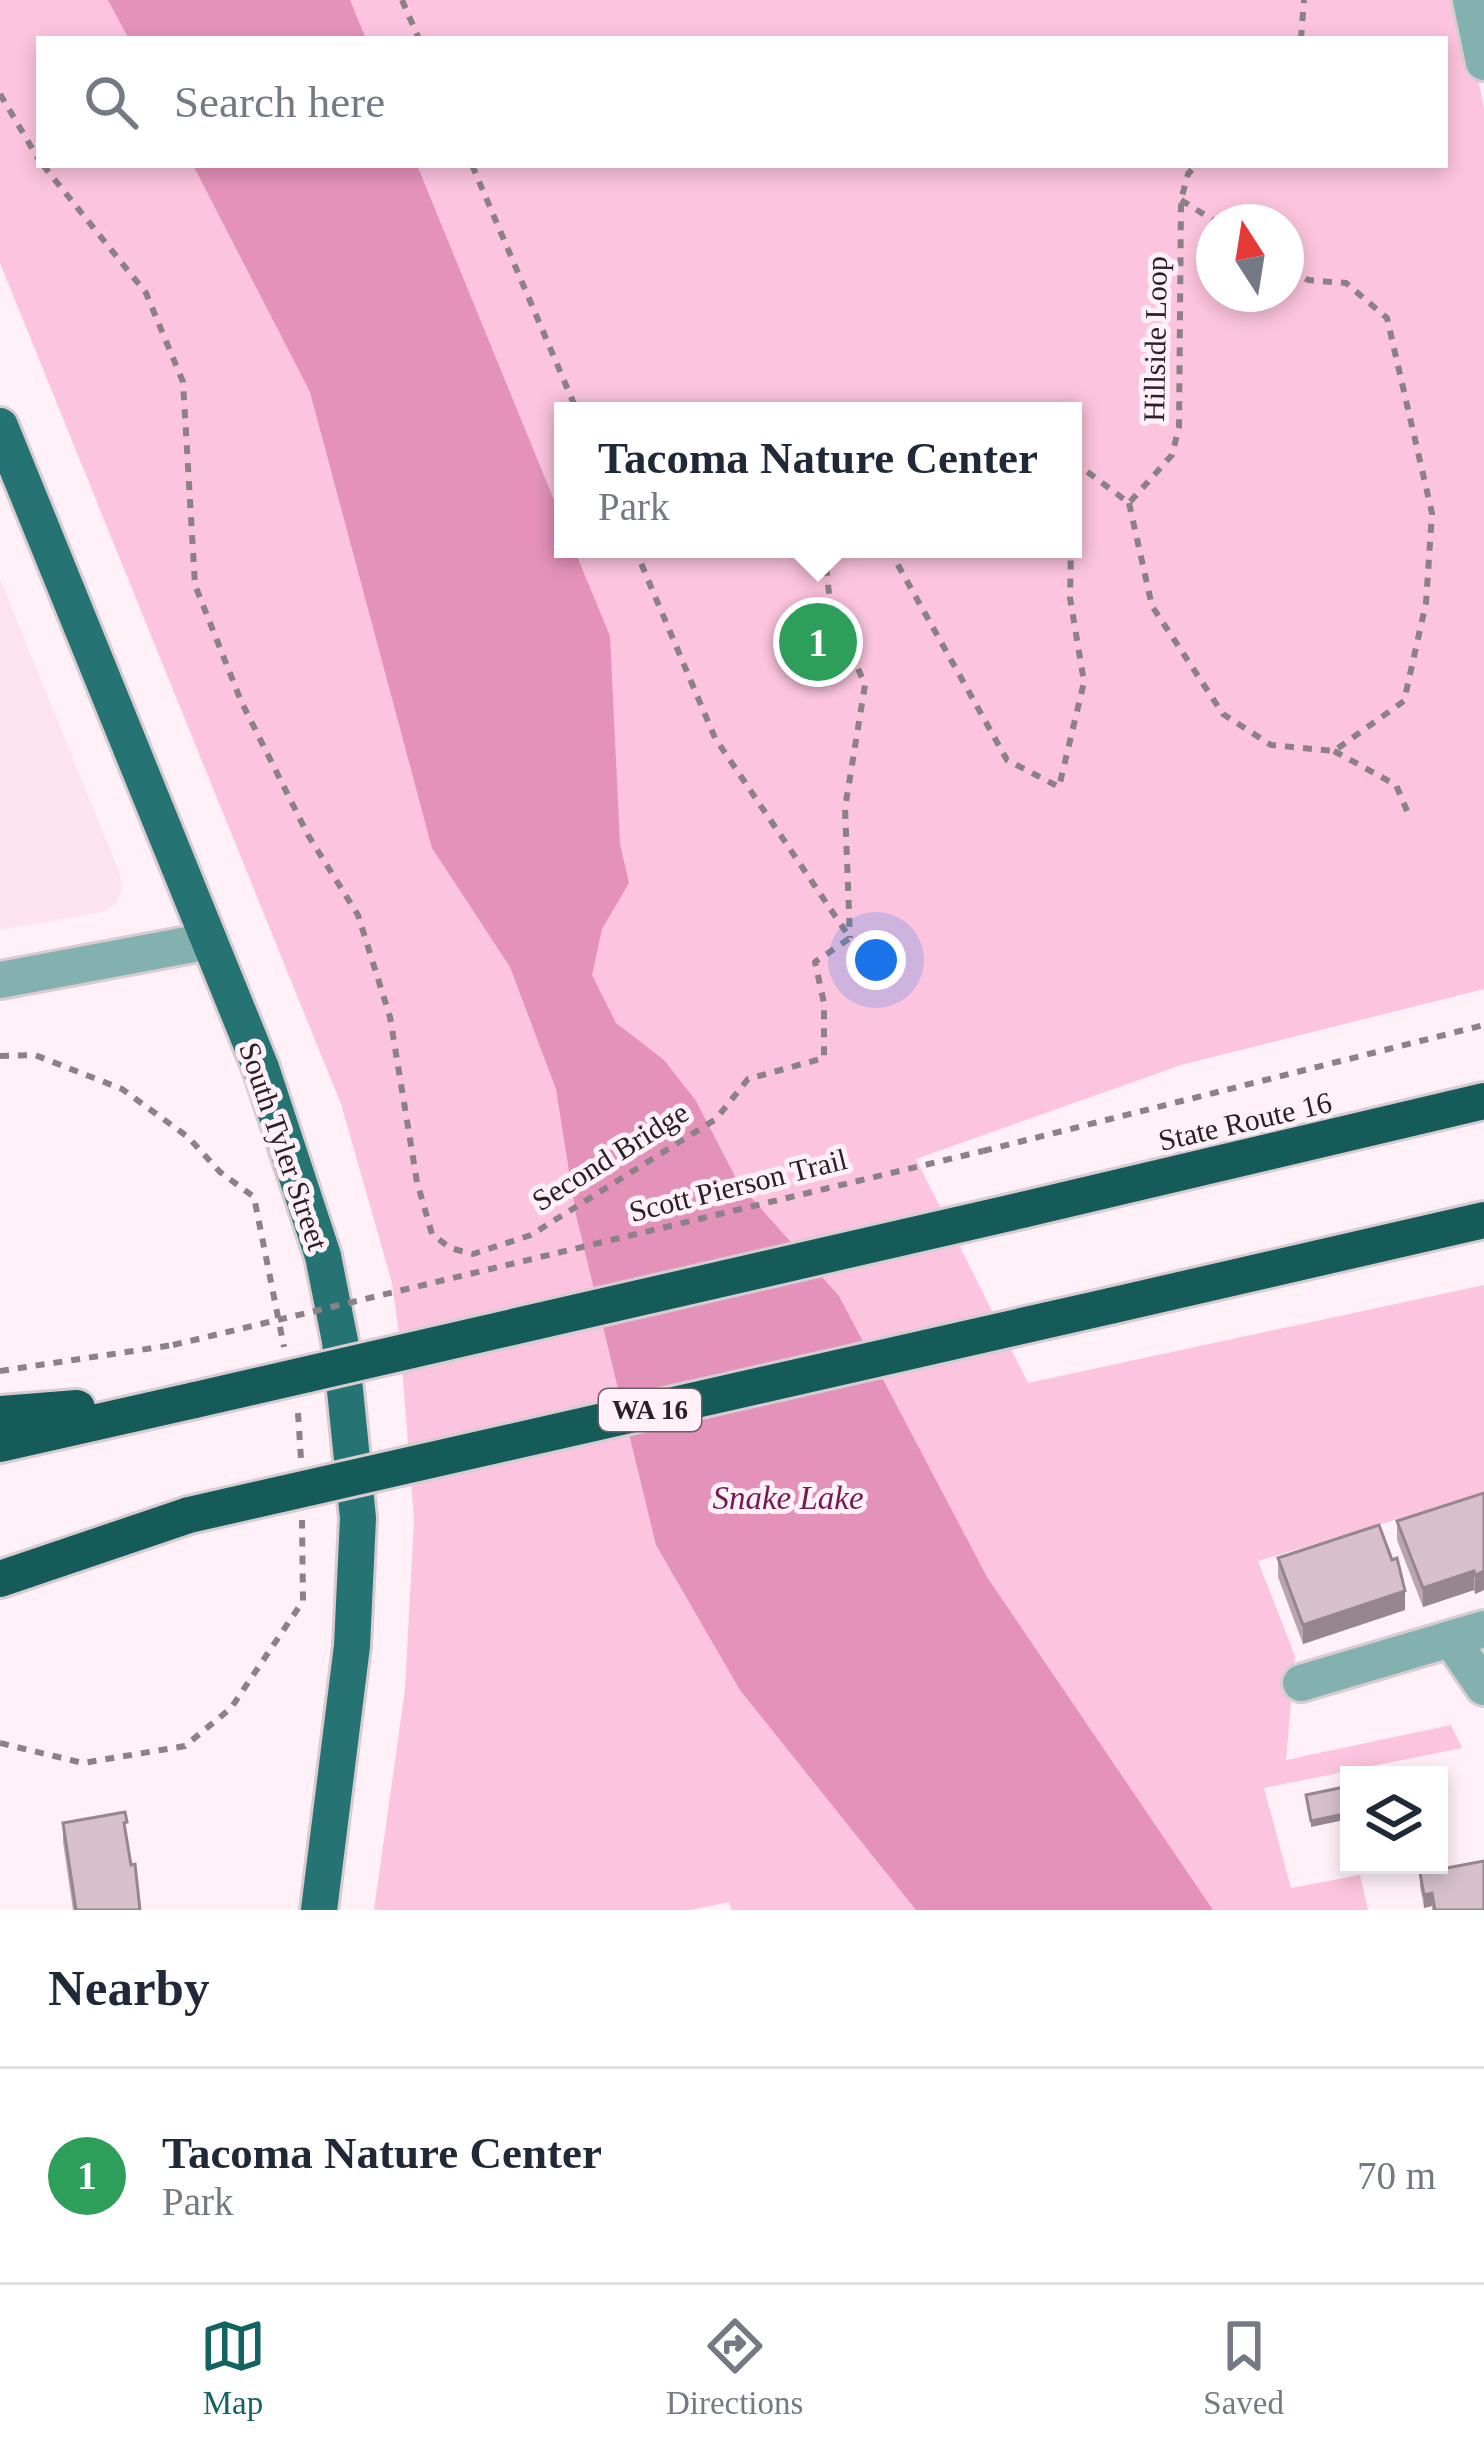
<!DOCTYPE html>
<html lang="en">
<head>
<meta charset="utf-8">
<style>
  :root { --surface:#fff; --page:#f6f6f7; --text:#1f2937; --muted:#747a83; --line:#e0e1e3; --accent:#136363 }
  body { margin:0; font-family:Georgia,serif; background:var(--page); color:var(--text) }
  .controls { position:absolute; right:36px; bottom:36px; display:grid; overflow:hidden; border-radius:0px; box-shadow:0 6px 18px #0003 }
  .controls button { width:108px; height:108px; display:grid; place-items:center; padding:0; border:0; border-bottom:3px solid var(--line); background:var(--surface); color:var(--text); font:60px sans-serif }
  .compass { position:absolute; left:1196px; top:204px; width:108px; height:108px; border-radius:50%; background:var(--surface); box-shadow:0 6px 18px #0003; rotate:348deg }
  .you { position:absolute; left:876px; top:960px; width:42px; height:42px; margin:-30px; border:9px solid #fff; border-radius:50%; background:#1a73e8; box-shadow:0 0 0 18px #1a73e833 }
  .badge { display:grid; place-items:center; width:78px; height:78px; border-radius:50%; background:var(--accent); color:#fff; font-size:39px; font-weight:700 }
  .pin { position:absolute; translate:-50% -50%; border:6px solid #fff; box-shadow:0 3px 12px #0006 }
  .popup { position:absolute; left:554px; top:402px; width:528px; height:156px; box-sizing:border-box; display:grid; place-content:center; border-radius:0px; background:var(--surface); filter:drop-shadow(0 3px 9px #0005); font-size:39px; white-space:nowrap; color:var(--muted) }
  .popup b { font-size:45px; color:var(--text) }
  .popup::after { content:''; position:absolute; left:50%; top:100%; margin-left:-24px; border:24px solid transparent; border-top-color:var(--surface) }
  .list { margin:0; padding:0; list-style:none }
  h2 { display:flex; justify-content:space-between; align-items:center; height:156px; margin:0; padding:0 48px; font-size:51px }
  h2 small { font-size:39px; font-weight:400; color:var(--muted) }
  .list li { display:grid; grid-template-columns:78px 1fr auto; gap:36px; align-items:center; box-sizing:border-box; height:216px; padding:0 48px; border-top:3px solid var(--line) }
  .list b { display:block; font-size:45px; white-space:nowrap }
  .list p { margin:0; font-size:39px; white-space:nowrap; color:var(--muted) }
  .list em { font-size:39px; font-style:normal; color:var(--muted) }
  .icon { flex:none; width:66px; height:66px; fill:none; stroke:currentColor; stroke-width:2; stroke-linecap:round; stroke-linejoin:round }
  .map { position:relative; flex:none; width:1484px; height:1910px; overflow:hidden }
  .search { position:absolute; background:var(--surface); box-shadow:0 6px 18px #0003; left:36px; right:36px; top:36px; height:132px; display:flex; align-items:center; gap:30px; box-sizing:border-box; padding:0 42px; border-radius:0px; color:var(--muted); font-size:45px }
  .sheet { height:372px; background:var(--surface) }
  nav { display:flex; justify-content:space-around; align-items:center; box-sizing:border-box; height:168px; border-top:3px solid var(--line); background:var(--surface); font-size:33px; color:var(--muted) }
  nav a { display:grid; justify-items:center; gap:6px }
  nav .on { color:var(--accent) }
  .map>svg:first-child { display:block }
  .built { fill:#fce3ee }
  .green { fill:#fcc4de; fill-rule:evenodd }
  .water { fill:#e492ba }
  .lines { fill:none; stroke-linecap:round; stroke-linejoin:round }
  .minor-casing { stroke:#d8ccd1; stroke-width:42 }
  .major-casing { stroke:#d8ccd1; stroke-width:42 }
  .highway-casing { stroke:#d8ccd1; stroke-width:42 }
  .path { stroke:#8b8186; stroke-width:6; stroke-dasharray:9 9; stroke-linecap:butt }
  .minor { stroke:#82b1b0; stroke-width:36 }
  .major { stroke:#257373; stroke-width:36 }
  .highway { stroke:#155b5a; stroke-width:36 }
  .highway-bridge-casing { stroke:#d8ccd1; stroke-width:42; stroke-linecap:butt }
  .path-bridge { stroke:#8b8186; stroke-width:6; stroke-dasharray:9 9; stroke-linecap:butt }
  .highway-bridge { stroke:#155b5a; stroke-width:36 }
  .wall { fill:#b9a5ae }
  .shaded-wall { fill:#96868d }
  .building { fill:#d7c0ca; stroke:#96868d; stroke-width:3 }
  .labels { text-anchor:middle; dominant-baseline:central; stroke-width:10; stroke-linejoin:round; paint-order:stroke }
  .shield { fill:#fff1f7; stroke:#695f64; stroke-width:3 }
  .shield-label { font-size:27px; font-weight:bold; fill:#292125 }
  .street-label { font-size:30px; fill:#292125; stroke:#fff1f7 }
  .water-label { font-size:33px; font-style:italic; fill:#771951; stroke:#fff1f7 }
</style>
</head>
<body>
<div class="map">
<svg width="1484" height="1910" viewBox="0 0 1484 1910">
  <rect width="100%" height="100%" fill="#fff1f7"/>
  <!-- built -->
  <path class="built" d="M 0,579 L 119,872 L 122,889 L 116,903 L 103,912 L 0,930 Z"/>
  <!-- green -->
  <path class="green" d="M 0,0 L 1462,0 L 1484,108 L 1484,989 L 1181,1065 L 916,1159 L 1028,1383 L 1484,1285 L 1484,1493 L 1258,1561 L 1295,1656 L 1286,1760 L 1451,1725 L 1462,1748 L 1264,1788 L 1291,1888 L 1360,1875 L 1368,1910 L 1178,1910 L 885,1871 L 916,1910 L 731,1910 L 729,1902 L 691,1910 L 374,1910 L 405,1690 L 414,1520 L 400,1341 L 392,1283 L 341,1104 L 0,263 ZM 39,39 L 1445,39 L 1445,165 L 39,165 ZM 1214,222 L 1286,222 L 1286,294 L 1214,294 ZM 563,411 L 1073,411 L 1073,549 L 563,549 Z"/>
  <!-- water -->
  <path class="water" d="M 108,0 L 350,0 L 366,39 L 129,39 Z
    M 193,165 L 417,165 L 563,522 L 563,549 L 574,549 L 610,636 L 620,844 L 629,883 L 602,929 L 592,975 L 616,1023 L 664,1060 L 696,1101 L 739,1184 L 839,1296 L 987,1577 L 1213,1910 L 916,1910 L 740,1690 L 656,1545 L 576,1215 L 556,1089 L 510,967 L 432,848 L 310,392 Z"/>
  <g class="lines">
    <!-- minor casing -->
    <g class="minor-casing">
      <path id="minor" d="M 1471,0 L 1484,62
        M 0,980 L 209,941
        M 1451,1639 L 1484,1687
        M 1301,1683 L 1484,1629"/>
    </g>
    <!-- major casing -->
    <g class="major-casing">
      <path id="major" d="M 0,426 L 261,1068 L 323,1256 L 340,1341 L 358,1518 L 352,1646 L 319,1910"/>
    </g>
    <!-- highway casing -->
    <g class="highway-casing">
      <path id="highway" d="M 1022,1210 L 1484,1101
        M 1110,1306 L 1484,1220
        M 0,1414 L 77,1408
        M 0,1444 L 195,1400
        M 0,1579 L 189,1515"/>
    </g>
    <!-- path -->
    <path class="path" d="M 402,0 L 419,39
      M 1301,39 L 1304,0
      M 0,94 L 39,160
      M 43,165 L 146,293 L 183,382 L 195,585 L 241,701 L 308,835 L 358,915 L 390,1017 L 417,1182 L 432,1234 L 450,1248 L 473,1254 L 531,1235 L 716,1119 L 748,1079 L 824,1058 L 824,1003 L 815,962 L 850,938 L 715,738 L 635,549
      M 472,165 L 577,411
      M 1181,200 L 1216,222
      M 1073,461 L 1129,503 L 1172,455 L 1179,427 L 1181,200 L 1188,174 L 1196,165
      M 1129,503 L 1152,606 L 1223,714 L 1271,745 L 1334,751 L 1404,701 L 1426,603 L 1432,513 L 1387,318 L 1346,283 L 1308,280 L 1286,266
      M 824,549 L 830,602 L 865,685 L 845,808 L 850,938
      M 889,549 L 1007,760 L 1059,787 L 1084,682 L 1070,598 L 1071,549
      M 1334,751 L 1396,785 L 1410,818
      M 0,1056 L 35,1055 L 122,1089 L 188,1137 L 220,1172 L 254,1197 L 284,1347
      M 983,1151 L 1484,1025
      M 0,1371 L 173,1345
      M 298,1413 L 301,1459
      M 0,1743 L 83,1763 L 185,1746 L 231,1708 L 303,1601 L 302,1520"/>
    <!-- minor -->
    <use href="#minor" class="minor"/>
    <!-- major -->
    <use href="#major" class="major"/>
    <!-- highway -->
    <use href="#highway" class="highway"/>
    <!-- highway-bridge casing -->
    <g class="highway-bridge-casing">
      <path id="highway-bridge" d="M 195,1400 L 1022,1210
        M 189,1515 L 1110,1306"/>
    </g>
    <!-- path-bridge -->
    <path class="path-bridge" d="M 173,1345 L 983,1151"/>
    <!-- highway-bridge -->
    <use href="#highway-bridge" class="highway-bridge"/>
  </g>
  <!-- wall -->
  <path class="wall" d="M 1484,1493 L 1484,1590 L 1475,1594 L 1474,1590 L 1423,1607 L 1397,1540 L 1397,1521 Z
    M 1278,1558 L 1405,1610 L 1303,1644 L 1278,1577 Z
    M 63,1823 L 127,1841 L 140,1910 L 73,1910 L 63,1842 Z
    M 1388,1865 L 1409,1865 L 1389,1869 Z
    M 1420,1873 L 1484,1910 L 1432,1910 L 1432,1906 L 1424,1908 L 1420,1886 Z"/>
  <!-- shaded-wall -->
  <path class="shaded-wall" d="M 1474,1571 L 1474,1590 L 1423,1607 L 1423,1588 Z
    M 1484,1571 L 1484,1590 L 1475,1594 L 1475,1575 Z
    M 1405,1591 L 1405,1610 L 1303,1644 L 1303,1625 Z
    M 1349,1813 L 1349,1819 L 1311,1827 L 1311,1821 Z
    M 1432,1893 L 1432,1906 L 1424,1908 L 1424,1895 Z"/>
  <!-- building -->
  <path class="building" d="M 1484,1493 L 1484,1571 L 1475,1575 L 1474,1571 L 1423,1588 L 1397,1521 Z
    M 1379,1525 L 1392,1560 L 1397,1558 L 1405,1591 L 1303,1625 L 1278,1558 Z
    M 1344,1787 L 1349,1813 L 1311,1821 L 1306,1795 Z
    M 125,1812 L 127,1822 L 124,1823 L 131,1865 L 135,1864 L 140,1910 L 76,1910 L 63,1823 Z
    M 1484,1861 L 1484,1910 L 1435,1910 L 1432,1893 L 1424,1895 L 1420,1873 Z"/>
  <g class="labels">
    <!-- shield labels -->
    <rect class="shield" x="599" y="1389" width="102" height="42" rx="9"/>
    <g class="shield-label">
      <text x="650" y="1410">WA 16</text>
    </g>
    <!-- street labels -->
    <g class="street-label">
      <text transform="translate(1155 339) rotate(-89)">Hillside Loop</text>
      <text transform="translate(1245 1121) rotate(-13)">State Route 16</text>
      <text transform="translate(284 1146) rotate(71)">South Tyler Street</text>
      <text transform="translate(610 1156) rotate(-32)">Second Bridge</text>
      <text transform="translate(738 1185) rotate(-14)">Scott Pierson Trail</text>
    </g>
    <!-- water labels -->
    <g class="water-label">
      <text x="788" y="1498">Snake Lake</text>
    </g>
  </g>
</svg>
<div class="controls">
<button><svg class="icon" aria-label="layers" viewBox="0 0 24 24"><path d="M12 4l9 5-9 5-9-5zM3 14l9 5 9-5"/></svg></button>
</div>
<svg class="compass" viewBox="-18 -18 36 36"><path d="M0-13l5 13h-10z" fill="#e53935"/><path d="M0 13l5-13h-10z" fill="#747a83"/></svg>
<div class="you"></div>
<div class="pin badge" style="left:818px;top:642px;background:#2e9e5b">1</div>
<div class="popup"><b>Tacoma Nature Center</b>Park</div>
<div class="search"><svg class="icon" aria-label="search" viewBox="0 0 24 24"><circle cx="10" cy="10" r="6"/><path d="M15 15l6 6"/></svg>Search here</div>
</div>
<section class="sheet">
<h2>Nearby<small></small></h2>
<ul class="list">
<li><span class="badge" style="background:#2e9e5b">1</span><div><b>Tacoma Nature Center</b><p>Park</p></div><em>70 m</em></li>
</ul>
</section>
<nav>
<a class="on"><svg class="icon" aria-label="map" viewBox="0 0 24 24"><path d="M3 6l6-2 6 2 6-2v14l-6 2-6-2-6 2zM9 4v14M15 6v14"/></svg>Map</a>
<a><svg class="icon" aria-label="directions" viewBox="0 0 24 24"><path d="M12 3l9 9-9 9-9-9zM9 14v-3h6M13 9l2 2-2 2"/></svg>Directions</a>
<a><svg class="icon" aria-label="saved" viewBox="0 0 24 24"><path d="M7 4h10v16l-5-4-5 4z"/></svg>Saved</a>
</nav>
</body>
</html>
